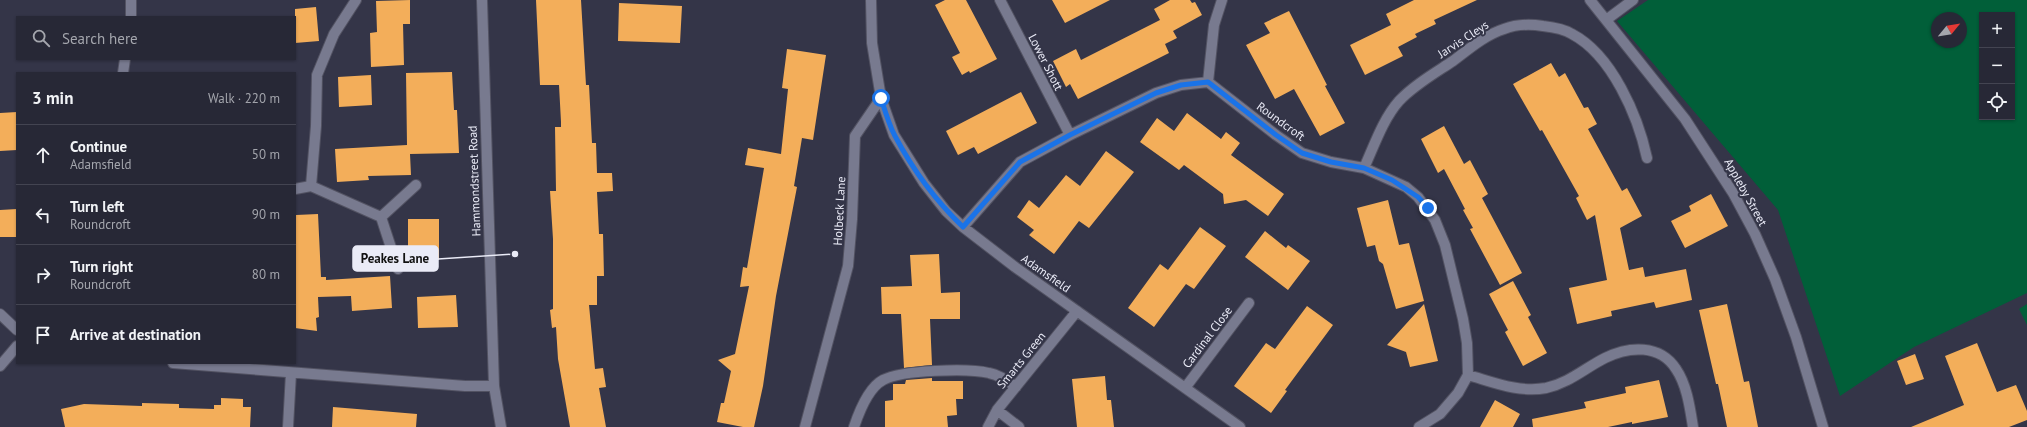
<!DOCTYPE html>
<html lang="en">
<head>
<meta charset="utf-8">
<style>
  :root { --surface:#272836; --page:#2f303e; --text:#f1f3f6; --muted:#a4a6ad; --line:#434451 }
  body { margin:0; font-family:"PT Sans",sans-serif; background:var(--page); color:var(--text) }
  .controls { position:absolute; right:12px; top:12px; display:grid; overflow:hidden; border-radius:0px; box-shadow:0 1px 3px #0004 }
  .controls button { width:36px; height:36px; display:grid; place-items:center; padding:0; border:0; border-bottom:1px solid var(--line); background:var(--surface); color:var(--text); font:20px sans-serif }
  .compass { position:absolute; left:1931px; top:12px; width:36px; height:36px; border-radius:50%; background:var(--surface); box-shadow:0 1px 3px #0004; rotate:60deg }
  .stop { position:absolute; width:12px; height:12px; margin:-9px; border:3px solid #1a73e8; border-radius:50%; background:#fff }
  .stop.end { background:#1a73e8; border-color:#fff; box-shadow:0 1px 4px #0008 }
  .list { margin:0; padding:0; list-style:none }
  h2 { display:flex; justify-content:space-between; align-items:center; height:52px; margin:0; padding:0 16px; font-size:17px }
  h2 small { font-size:13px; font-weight:400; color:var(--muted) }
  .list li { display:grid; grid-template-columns:26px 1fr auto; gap:12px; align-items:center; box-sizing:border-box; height:60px; padding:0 16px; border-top:1px solid var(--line) }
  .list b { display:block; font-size:15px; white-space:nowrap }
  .list p { margin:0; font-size:13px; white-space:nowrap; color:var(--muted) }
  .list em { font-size:13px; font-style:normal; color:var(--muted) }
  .icon { flex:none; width:22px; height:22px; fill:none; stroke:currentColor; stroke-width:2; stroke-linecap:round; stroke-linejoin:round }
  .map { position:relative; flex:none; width:2027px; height:427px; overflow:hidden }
  .search { position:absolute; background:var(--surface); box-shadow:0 1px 3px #0004; left:16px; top:16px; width:280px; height:44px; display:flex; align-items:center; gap:10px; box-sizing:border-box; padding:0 14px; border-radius:0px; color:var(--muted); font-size:15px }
  .panel { position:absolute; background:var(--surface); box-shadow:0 1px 3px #0004; left:16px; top:72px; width:280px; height:292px; border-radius:0px }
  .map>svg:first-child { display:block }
  .green { fill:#015f39; fill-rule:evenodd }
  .building { fill:#f3ae5a }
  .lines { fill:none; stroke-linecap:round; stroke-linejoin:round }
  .minor-casing { stroke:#525262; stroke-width:12 }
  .minor { stroke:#787a8f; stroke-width:10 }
  .route { stroke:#1a73e8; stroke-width:5 }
  .labels { text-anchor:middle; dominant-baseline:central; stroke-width:4; stroke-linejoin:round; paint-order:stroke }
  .street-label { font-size:12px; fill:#eaebf7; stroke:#343548 }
  .leader { fill:none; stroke:#eaebf7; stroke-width:1.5 }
  .callout-dot { fill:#eaebf7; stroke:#343548; stroke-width:1.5 }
  .callout { fill:#eaebf7; stroke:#eaebf7; stroke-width:1.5 }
  .callout-label { font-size:13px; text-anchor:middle; font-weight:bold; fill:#111 }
</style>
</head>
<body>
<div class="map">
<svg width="2027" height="427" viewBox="0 0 2027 427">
  <rect width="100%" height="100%" fill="#343548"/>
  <!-- green -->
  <path class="green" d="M 1648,0 L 2027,0 L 2027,293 L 1914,347 L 1840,396 L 1778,210 L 1617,21 ZM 1982,15 L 2012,15 L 2012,117 L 1982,117 ZM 1937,18 L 1961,18 L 1961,42 L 1937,42 Z
    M 2027,304 L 2027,325 L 2019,309 Z"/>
  <!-- building -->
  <path class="building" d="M 410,0 L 410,24 L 403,24 L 404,65 L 371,67 L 370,33 L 377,32 L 376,1 Z
    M 536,0 L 581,0 L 586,85 L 589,85 L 592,143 L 596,143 L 597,173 L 612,173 L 613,191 L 597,192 L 599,234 L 603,234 L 604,276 L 597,276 L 597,305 L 589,305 L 595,369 L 603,368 L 606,387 L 599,388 L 606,427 L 570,427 L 558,359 L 556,327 L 552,328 L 550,310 L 553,309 L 553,239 L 550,191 L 556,191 L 555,127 L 561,127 L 561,122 L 559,85 L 540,85 Z
    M 945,0 L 966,0 L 997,59 L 970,73 L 969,71 L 962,75 L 952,57 L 960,53 L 935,5 Z
    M 1052,0 L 1110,0 L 1065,23 Z
    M 1170,0 L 1190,0 L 1192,3 L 1195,2 L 1202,15 L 1173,31 L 1177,38 L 1165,44 L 1169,53 L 1078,99 L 1070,84 L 1066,87 L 1053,61 L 1076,49 L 1081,60 L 1160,20 L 1154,9 Z
    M 1414,0 L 1477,0 L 1434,20 L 1436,24 L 1415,34 L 1417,37 L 1398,47 L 1403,56 L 1365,75 L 1350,45 L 1391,25 L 1386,14 Z
    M 619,3 L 682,6 L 680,43 L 618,41 Z
    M 316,7 L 319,41 L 295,43 L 295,9 Z
    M 1289,11 L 1327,85 L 1325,86 L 1345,123 L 1320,136 L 1294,89 L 1275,99 L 1246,45 L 1270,33 L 1264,23 Z
    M 787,49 L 826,55 L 813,140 L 802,138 L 794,186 L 797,187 L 776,296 L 763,386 L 754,427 L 743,427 L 717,422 L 721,403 L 724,403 L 731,371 L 718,360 L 735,354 L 749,286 L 740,287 L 743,267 L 747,268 L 764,168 L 745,165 L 748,148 L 781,154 L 788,89 L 782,88 Z
    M 1551,63 L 1559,77 L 1565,73 L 1584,108 L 1588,107 L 1597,124 L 1588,129 L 1622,191 L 1627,188 L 1642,216 L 1620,228 L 1629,270 L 1643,267 L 1645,277 L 1686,269 L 1692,300 L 1656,308 L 1654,302 L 1611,311 L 1612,316 L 1577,324 L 1569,288 L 1607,280 L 1595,215 L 1587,220 L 1576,198 L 1579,196 L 1542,130 L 1540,131 L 1513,84 Z
    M 452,72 L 454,110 L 457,110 L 459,153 L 410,154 L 411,175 L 368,176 L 369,180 L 337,182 L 335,149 L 407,145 L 406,73 Z
    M 371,75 L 372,105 L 339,107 L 338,77 Z
    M 1021,92 L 1037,123 L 978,154 L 974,147 L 958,155 L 946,131 Z
    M 17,112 L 17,150 L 0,151 L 0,113 Z
    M 1187,113 L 1221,139 L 1226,132 L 1240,143 L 1231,155 L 1284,194 L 1268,216 L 1246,200 L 1224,204 L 1223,194 L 1184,165 L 1179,170 L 1140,142 L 1157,118 L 1174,131 Z
    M 1444,126 L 1464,164 L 1470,160 L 1488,194 L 1482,198 L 1522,273 L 1500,285 L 1470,229 L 1473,228 L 1463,210 L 1465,209 L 1444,169 L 1438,173 L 1421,139 Z
    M 1106,151 L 1134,172 L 1089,228 L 1079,221 L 1054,254 L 1029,235 L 1034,230 L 1017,217 L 1029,200 L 1039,208 L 1066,175 L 1080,186 Z
    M 1711,194 L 1728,226 L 1685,248 L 1671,221 L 1691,211 L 1689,206 Z
    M 1388,200 L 1399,245 L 1409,243 L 1424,301 L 1396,309 L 1383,264 L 1379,261 L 1375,245 L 1367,247 L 1357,208 Z
    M 17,209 L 17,237 L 0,237 L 0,210 Z
    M 318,214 L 321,277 L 326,277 L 326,280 L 390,276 L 392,308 L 352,311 L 351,296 L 318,297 L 319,317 L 316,318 L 317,331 L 295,328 L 296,215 Z
    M 408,219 L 439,219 L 439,260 L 408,260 Z
    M 1200,227 L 1226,246 L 1194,289 L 1186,284 L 1154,327 L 1128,308 L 1160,264 L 1168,270 Z
    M 1265,231 L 1286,248 L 1288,245 L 1310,261 L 1288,290 L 1245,257 Z
    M 939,254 L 941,293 L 960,292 L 960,319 L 930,319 L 932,365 L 904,368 L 901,314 L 882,314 L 881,287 L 912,286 L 910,255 Z
    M 1513,281 L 1531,315 L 1528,317 L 1547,353 L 1523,366 L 1505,332 L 1508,330 L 1489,294 Z
    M 456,295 L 458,327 L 418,328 L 417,297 Z
    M 1424,304 L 1438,361 L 1410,367 L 1406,352 L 1387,345 Z
    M 1727,304 L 1744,382 L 1749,381 L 1758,427 L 1727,427 L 1718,384 L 1716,384 L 1699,310 Z
    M 1307,306 L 1333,325 L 1285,390 L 1287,391 L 1271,413 L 1234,386 L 1266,343 L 1275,349 Z
    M 1977,343 L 1997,392 L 2016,385 L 2027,411 L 2027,420 L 2009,427 L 1911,427 L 1964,405 L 1945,356 Z
    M 1915,354 L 1924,379 L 1906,385 L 1897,361 Z
    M 1105,376 L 1107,400 L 1111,400 L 1114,427 L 1077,427 L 1072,379 Z
    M 932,378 L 932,381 L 963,381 L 963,399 L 956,399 L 957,415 L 947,416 L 948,427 L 885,427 L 885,401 L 893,400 L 893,384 L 905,384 L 906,380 Z
    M 1659,380 L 1668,417 L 1632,424 L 1632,422 L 1608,427 L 1533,427 L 1532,419 L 1586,408 L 1584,402 L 1626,393 L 1625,387 Z
    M 221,398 L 243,399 L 243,407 L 251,407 L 250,427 L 65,427 L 61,409 L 84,404 L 142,406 L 142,403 L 179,404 L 179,408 L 214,409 L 214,405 L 221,405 Z
    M 1495,400 L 1520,414 L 1513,427 L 1480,427 Z
    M 333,407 L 417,414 L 416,427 L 332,427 Z"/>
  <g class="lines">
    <!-- minor casing -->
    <g class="minor-casing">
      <path id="minor" d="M 131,0 L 131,17
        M 356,0 L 334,34 L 317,75 L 316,126 L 311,186 L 381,217 L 398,269
        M 482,0 L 494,386 L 501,427
        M 871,0 L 872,43 L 881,98 L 894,135 L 924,183 L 946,211 L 963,227 L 1015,267 L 1240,427
        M 1000,0 L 1070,135
        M 1590,0 L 1685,119 L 1733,193 L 1755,234 L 1775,279 L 1796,337 L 1823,427
        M 1606,20 L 1633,0
        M 123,73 L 125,59
        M 1208,82 L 1214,25 L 1222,0
        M 1364,168 C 1374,146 1383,119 1399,101 C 1414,85 1435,73 1453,61 C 1469,49 1485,35 1504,29 C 1517,24 1530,24 1543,26 C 1552,27 1564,29 1572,34 C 1612,55 1638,116 1647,158
        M 295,189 L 311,186
        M 381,217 L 416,185
        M 963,227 L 1020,162 L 1070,135 L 1156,93 L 1181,85 L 1208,82 L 1276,135 L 1302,153 L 1331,162 L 1364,168 L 1406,187 L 1418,197 L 1435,220 L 1445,245 L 1463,319 L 1467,343 L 1468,375 L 1458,393 L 1440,414 L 1419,427
        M 0,314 L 17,330
        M 173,363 L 465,386 L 494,386
        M 0,366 L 17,346
        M 1468,375 C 1493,382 1519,393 1546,388 C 1569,383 1585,368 1605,358 C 1629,346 1660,344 1676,369 C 1687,385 1690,408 1693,427
        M 1185,388 L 1249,303
        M 997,410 L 1019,427
        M 288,427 L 291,373
        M 805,427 L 848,266 L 852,219 L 855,136 L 881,98
        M 854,427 C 859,412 868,388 883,380 C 902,370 968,368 989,373 C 999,375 1008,381 1016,387
        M 988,427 L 997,410 L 1077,311"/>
    </g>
    <!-- minor -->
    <use href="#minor" class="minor"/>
  </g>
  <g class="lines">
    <!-- route -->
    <path class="route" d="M 881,98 C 885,111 889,125 895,136 C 913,170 936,201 963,227 L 1020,162 L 1070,135 L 1156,93 L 1181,85 L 1208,82 L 1276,135 L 1302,153 L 1331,162 L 1364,168 L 1392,180 L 1418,197 L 1428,208"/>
  </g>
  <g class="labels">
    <!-- street labels -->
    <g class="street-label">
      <text transform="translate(1463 39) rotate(-33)">Jarvis Cleys</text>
      <text transform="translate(1046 62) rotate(63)">Lower Shott</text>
      <text transform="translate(1281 121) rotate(36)">Roundcroft</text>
      <text transform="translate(474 181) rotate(-92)">Hammondstreet Road</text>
      <text transform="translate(1746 192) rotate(61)">Appleby Street</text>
      <text transform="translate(839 211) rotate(-87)">Holbeck Lane</text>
      <text transform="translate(1046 273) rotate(35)">Adamsfield</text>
      <text transform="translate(1207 337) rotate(-53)">Cardinal Close</text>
      <text transform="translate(1021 360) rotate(-51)">Smarts Green</text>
    </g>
  </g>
  <!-- callouts -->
  <path class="leader" d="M515 254L438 259"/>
  <circle class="callout-dot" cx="515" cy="254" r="4"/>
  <rect class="callout" x="353" y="246" width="85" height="25" rx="4"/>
  <g class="callout-label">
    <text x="395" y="263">Peakes Lane</text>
  </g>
</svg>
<div class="controls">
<button>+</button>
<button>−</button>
<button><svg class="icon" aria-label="locate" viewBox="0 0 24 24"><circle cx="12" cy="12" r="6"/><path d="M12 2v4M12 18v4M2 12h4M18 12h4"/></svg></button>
</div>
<svg class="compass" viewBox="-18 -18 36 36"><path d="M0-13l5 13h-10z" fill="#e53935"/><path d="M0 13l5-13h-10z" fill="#a4a6ad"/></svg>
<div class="stop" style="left:881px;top:98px"></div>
<div class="stop end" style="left:1428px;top:208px"></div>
<div class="search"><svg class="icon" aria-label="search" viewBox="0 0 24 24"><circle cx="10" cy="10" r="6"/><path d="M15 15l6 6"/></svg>Search here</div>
<section class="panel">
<h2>3 min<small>Walk · 220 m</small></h2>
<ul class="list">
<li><svg class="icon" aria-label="ahead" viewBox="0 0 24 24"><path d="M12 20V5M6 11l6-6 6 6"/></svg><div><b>Continue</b><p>Adamsfield</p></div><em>50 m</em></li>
<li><svg class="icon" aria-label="left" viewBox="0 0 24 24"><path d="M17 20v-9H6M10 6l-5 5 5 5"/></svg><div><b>Turn left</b><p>Roundcroft</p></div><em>90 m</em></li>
<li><svg class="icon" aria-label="right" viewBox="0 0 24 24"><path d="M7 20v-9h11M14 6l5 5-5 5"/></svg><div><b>Turn right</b><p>Roundcroft</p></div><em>80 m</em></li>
<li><svg class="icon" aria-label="arrive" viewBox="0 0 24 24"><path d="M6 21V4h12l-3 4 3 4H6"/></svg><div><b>Arrive at destination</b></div></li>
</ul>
</section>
</div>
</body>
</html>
